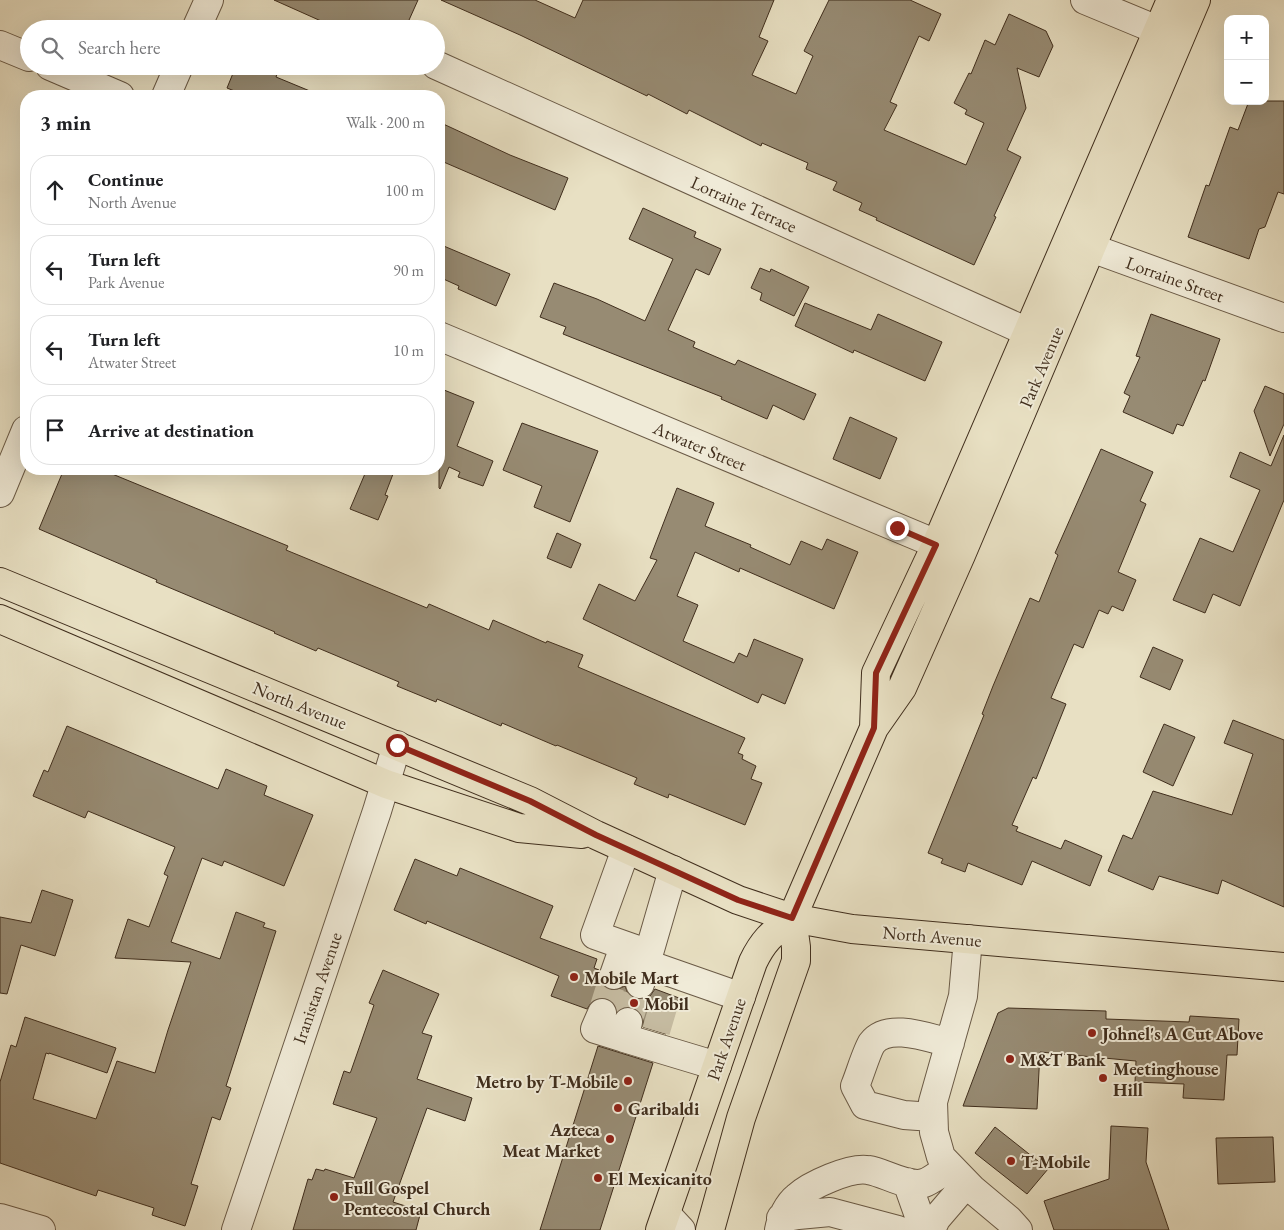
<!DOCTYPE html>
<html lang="en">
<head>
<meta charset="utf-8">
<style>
  :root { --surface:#fff; --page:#f6f6f6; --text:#202124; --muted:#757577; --line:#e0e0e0 }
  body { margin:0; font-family:"EB Garamond",serif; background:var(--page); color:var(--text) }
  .controls { position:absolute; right:15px; top:15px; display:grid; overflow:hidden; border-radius:10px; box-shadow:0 5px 20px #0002 }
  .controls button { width:45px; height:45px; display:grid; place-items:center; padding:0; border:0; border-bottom:1px solid var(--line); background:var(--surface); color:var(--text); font:25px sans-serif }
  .stop { position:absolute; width:15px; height:15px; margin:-11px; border:4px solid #8f2418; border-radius:50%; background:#fff }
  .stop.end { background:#8f2418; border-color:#fff; box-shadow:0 1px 5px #0008 }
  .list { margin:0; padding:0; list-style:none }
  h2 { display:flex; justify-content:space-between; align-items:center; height:65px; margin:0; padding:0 20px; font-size:21px }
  h2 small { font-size:16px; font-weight:400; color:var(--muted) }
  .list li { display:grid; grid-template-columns:32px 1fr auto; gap:15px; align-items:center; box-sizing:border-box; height:70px; margin:0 10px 10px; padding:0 10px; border:1px solid var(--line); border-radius:20px }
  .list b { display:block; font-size:19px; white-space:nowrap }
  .list p { margin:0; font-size:16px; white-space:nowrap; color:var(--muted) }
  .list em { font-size:16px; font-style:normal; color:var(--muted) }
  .icon { flex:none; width:28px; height:28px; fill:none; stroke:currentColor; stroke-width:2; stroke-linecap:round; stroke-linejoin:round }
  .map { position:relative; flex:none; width:1284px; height:1230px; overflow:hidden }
  .search { position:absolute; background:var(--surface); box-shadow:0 5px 20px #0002; left:20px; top:20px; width:425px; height:55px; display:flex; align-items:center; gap:12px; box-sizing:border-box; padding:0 18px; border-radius:28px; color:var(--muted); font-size:19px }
  .panel { position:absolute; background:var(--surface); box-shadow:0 5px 20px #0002; left:20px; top:90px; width:425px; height:385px; border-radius:20px }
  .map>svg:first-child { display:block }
  .building { fill:#978b73; stroke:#402e1d }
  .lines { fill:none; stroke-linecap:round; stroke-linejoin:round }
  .minor-tunnel { stroke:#c6bca2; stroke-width:28; stroke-dasharray:28 14; stroke-linecap:butt }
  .minor-casing { stroke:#6a5a46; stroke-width:30 }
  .major-casing { stroke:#402e1d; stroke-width:30 }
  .minor { stroke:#f0ebd8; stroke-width:28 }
  .major { stroke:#e8e0c3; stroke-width:28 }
  .route { stroke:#8f2418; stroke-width:6 }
  .poi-dot { fill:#8f2418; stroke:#f0ebd8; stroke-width:2 }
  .labels { text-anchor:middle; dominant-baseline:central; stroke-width:4; stroke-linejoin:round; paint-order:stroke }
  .street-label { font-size:18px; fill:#402e1d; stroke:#f0ebd8 }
  .poi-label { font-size:18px; font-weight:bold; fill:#402e1d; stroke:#f0ebd8; text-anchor:start }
</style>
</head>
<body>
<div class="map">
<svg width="1284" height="1230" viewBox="0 0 1284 1230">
  <rect width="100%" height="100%" fill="#e8e0c3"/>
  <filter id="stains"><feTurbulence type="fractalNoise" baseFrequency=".004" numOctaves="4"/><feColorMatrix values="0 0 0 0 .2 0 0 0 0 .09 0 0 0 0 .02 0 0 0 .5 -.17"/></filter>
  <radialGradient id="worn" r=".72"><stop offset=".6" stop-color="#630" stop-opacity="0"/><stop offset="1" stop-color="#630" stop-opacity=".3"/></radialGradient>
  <!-- building -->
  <path class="building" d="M 274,0 L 418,0 L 405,29 L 339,29 Z
    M 441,0 L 535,0 L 575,18 L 583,0 L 774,0 L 759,37 L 768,41 L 752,75 L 796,94 L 813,56 L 804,51 L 829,0 L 910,0 L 941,14 L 929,41 L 919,36 L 890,102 L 897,105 L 884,130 L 966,165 L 984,123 L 965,114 L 967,110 L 954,103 L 969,73 L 971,74 L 985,40 L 995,45 L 1009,14 L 1046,31 L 1053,46 L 1039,77 L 1017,68 L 1026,108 L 1007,150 L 1021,157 L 994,216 L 996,217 L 974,265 L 876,220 L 877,218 L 859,210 L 862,203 L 833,190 L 837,182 L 806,169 L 808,163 L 762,143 L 761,146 L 689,110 L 687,114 L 648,94 L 647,96 L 520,35 Z
    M 236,66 L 280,66 L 276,77 L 322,96 L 247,96 L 227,88 Z
    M 1249,101 L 1284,101 L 1284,194 L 1278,192 L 1265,227 L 1259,229 L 1249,259 L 1188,237 L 1206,185 L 1209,186 L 1230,127 L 1238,130 Z
    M 439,122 L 510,155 L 568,178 L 555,210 L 439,160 Z
    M 643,208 L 696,232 L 694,237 L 721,249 L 709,275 L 696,269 L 668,330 L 695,342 L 693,347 L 735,365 L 738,360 L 816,394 L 804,420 L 773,405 L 767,419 L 721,399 L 722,397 L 563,334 L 566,327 L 540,317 L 554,283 L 597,299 L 645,321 L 673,259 L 629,239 Z
    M 439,244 L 510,274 L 496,306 L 458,289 L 459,286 L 439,277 Z
    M 760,268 L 770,272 L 771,269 L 809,287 L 794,316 L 760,300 L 762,293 L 751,288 Z
    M 805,303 L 871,330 L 878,314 L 942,342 L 925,381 L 854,350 L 853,353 L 795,326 Z
    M 1151,314 L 1220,339 L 1205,381 L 1203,380 L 1183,426 L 1177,424 L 1173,434 L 1123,412 L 1130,396 L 1124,393 L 1140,357 L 1136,356 Z
    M 1265,386 L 1284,394 L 1284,424 L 1270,456 L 1254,411 Z
    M 439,388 L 474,402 L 457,446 L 493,461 L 483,486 L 458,477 L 460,472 L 449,467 L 440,489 L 439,488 Z
    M 850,417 L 897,438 L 880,479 L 833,459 Z
    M 522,423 L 598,451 L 570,522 L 534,507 L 542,486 L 503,470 Z
    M 1284,435 L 1284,500 L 1240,606 L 1213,594 L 1205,613 L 1173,600 L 1200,538 L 1233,552 L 1260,490 L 1230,477 L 1240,452 L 1271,466 Z
    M 1101,449 L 1153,472 L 1140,501 L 1146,504 L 1118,572 L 1136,580 L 1123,611 L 1112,606 L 1108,614 L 1099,610 L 1083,648 L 1074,644 L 1051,698 L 1066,704 L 1036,779 L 1033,777 L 1012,825 L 1018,827 L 1016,831 L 1061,849 L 1065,840 L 1102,856 L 1090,886 L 1032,861 L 1022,885 L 968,863 L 965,872 L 941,863 L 943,859 L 928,853 L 984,715 L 982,714 L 993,686 L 1030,598 L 1039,602 L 1058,555 L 1055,553 Z
    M 64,469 L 100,469 L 288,546 L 286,550 L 427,608 L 429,604 L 489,630 L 493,620 L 546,643 L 547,641 L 583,655 L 578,667 L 745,738 L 738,753 L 743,755 L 742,759 L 756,766 L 751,779 L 762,783 L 745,825 L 669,794 L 668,798 L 634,784 L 637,778 L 557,745 L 556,746 L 502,723 L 501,726 L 437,699 L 436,702 L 397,686 L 399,682 L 318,648 L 316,651 L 274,633 L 275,632 L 156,582 L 157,580 L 39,529 Z
    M 367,469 L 379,469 L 393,474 L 385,495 L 388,496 L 378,520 L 350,509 Z
    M 677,488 L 714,503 L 705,526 L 751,545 L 750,547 L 790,565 L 801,541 L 822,550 L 827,539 L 858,552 L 834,609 L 740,568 L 739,572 L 695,552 L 677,596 L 698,605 L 683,641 L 734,663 L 739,653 L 747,657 L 754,639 L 803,659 L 785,704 L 762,694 L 758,703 L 583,619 L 599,584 L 635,601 L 657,560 L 650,558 Z
    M 557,533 L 581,544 L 571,568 L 547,558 Z
    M 1153,647 L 1183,660 L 1170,690 L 1140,677 Z
    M 1233,720 L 1284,740 L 1284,907 L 1222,880 L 1218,894 L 1159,876 L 1153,890 L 1108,871 L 1123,835 L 1132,839 L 1153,791 L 1232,815 L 1253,754 L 1224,743 Z
    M 1164,724 L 1195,737 L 1173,786 L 1143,772 Z
    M 67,726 L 218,789 L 226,769 L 267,786 L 264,795 L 313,815 L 284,886 L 224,861 L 222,866 L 202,858 L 171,942 L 220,959 L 236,912 L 265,923 L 263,927 L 276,931 L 226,1086 L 231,1088 L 220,1120 L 212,1117 L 191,1184 L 198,1186 L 185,1226 L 152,1215 L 154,1208 L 98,1190 L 96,1196 L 0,1163 L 0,1082 L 11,1045 L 16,1047 L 25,1017 L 116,1048 L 107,1073 L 49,1053 L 49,1054 L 46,1053 L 33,1099 L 96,1119 L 117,1061 L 155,1073 L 168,1030 L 191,962 L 115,958 L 128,919 L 149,927 L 168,876 L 164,874 L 175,847 L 88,811 L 85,818 L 33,796 L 44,770 L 48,772 Z
    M 415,859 L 457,876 L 460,868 L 553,906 L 540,938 L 597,959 L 594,968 L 599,970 L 599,978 L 603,986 L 609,990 L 616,990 L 625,986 L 628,994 L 636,999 L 644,999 L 650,996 L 655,989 L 679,998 L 666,1034 L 643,1027 L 643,1018 L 638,1010 L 631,1007 L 624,1007 L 617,1011 L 614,1003 L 608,999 L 601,997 L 593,1000 L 587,1009 L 551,996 L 559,976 L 427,921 L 426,924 L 394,910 Z
    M 42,890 L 73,900 L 55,956 L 21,945 L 7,994 L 0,993 L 0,917 L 31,923 Z
    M 383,970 L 439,994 L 422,1033 L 432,1036 L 417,1079 L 472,1098 L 465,1121 L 427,1108 L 393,1202 L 421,1211 L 416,1230 L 293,1230 L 308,1179 L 312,1180 L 316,1169 L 324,1171 L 325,1169 L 354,1178 L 377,1118 L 333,1104 L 344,1071 L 350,1073 L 351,1071 L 374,1005 L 369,1003 Z
    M 1008,1008 L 1106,1011 L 1106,1019 L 1189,1022 L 1190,1016 L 1239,1019 L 1237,1055 L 1227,1055 L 1224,1100 L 1183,1098 L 1184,1084 L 1135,1082 L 1136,1061 L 1040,1052 L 1037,1109 L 963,1106 L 998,1013 Z
    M 598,1046 L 653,1063 L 600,1230 L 540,1230 Z
    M 1111,1126 L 1148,1128 L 1146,1162 L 1169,1230 L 1054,1230 L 1044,1201 L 1109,1179 Z
    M 995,1127 L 1048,1169 L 1027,1194 L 975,1153 Z
    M 1273,1137 L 1275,1182 L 1218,1184 L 1216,1138 Z"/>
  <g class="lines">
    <!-- minor-tunnel -->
    <path class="minor-tunnel" d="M 602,1013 L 614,975
      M 628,1022 L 640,984
      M 656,1031 L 667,994"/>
    <!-- minor casing -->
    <g class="minor-casing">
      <path id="minor" d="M 1085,0 L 1179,39
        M 196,29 L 209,0
        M 0,45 L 29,57
        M 436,65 L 1050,342
        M 50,66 L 120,96
        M 166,96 L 179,66
        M 1069,240 L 1284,318
        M 439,336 L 958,553
        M 0,493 L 26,430
        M 626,849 L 595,935 L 649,954
        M 968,939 L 963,996 L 933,1102 L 934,1132 L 941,1157 L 972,1189 L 1009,1220 L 1018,1230
        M 614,975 L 621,955 L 741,997
        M 640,984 L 673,870
        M 602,1013 L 595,1029 L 624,1038
        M 628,1022 L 624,1038 L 717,1066
        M 933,1117 L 904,1115 L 865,1105 L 855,1086 C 859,1077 867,1050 872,1043 C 888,1022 929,1038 950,1043
        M 907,1182 L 924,1230
        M 667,1215 L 681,1230
        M 0,1218 L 41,1230
        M 781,1218 L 798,1215 L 830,1212 L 898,1230
        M 236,1230 L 377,811 L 397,745
        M 779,1230 C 781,1219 788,1204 797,1197 C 810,1185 850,1167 868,1170 C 884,1172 907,1188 924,1183 C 931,1181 943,1171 950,1167
        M 931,1230 L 936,1219 L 966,1184"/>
    </g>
    <!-- major casing -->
    <g class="major-casing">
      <path id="major" d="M 0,582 L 530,801 L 596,835 L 738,900 L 792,918 L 852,929 L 1284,967
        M 0,619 L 386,784 L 519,828 L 582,834
        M 874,728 L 876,673 L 936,545 L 1171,0
        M 660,1230 L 753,962 C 764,939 773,933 792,918 L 874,728 L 902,688 L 961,555 L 1196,0
        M 710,1230 L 741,1118 L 796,961 L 796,947 L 792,918"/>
    </g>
    <!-- minor -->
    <use href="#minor" class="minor"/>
    <!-- major -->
    <use href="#major" class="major"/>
  </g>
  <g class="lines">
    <!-- route -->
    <path class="route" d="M 397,745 L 530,801 L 596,835 L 738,900 L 792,918 L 874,728 L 876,673 L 936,545 L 897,528"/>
  </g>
  <!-- markers -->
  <g class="poi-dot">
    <circle cx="574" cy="977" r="5"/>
    <circle cx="634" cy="1003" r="5"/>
    <circle cx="1092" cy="1033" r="5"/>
    <circle cx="1010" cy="1059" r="5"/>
    <circle cx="1103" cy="1078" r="5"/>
    <circle cx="628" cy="1081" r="5"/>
    <circle cx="618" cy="1108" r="5"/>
    <circle cx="610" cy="1139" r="5"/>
    <circle cx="1011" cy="1161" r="5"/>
    <circle cx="598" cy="1178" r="5"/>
    <circle cx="334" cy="1197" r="5"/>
  </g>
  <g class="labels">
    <!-- street labels -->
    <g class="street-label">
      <text transform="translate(744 204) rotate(24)">Lorraine Terrace</text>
      <text transform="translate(1175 279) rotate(20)">Lorraine Street</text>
      <text transform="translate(1041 367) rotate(-67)">Park Avenue</text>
      <text transform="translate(700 446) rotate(23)">Atwater Street</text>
      <text transform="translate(300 705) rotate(22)">North Avenue</text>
      <text transform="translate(932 936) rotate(5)">North Avenue</text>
      <text transform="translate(317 988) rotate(-71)">Iranistan Avenue</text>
      <text transform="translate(726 1039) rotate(-71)">Park Avenue</text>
    </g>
    <!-- poi labels -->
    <g class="poi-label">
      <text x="584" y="977">Mobile Mart</text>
      <text x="644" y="1003">Mobil</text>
      <text x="1102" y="1033">Johnel's A Cut Above</text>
      <text x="1020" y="1059">M&amp;T Bank</text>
      <text x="1113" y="1068">Meetinghouse<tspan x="1113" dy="21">Hill</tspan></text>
      <text x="618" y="1081" text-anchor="end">Metro by T-Mobile</text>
      <text x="628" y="1108">Garibaldi</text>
      <text x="600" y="1129" text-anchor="end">Azteca<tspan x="600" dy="21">Meat Market</tspan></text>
      <text x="1021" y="1161">T-Mobile</text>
      <text x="608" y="1178">El Mexicanito</text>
      <text x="344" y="1187">Full Gospel<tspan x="344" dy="21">Pentecostal Church</tspan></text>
    </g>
  </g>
  <rect width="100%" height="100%" filter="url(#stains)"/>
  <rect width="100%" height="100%" fill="url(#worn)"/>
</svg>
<div class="controls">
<button>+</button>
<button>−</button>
</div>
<div class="stop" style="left:397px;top:745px"></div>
<div class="stop end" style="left:897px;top:528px"></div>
<div class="search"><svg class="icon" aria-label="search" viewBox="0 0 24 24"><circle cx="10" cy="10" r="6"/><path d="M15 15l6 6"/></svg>Search here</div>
<section class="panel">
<h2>3 min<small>Walk · 200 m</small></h2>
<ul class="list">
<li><svg class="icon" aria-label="ahead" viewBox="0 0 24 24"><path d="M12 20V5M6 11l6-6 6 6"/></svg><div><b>Continue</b><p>North Avenue</p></div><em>100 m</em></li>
<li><svg class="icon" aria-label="left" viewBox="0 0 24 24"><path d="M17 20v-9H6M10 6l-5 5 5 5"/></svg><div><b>Turn left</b><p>Park Avenue</p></div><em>90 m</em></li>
<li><svg class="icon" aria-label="left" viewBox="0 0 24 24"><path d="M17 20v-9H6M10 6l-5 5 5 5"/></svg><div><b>Turn left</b><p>Atwater Street</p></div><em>10 m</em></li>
<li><svg class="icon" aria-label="arrive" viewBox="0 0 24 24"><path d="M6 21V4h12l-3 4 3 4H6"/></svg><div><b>Arrive at destination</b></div></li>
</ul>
</section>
</div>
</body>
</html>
